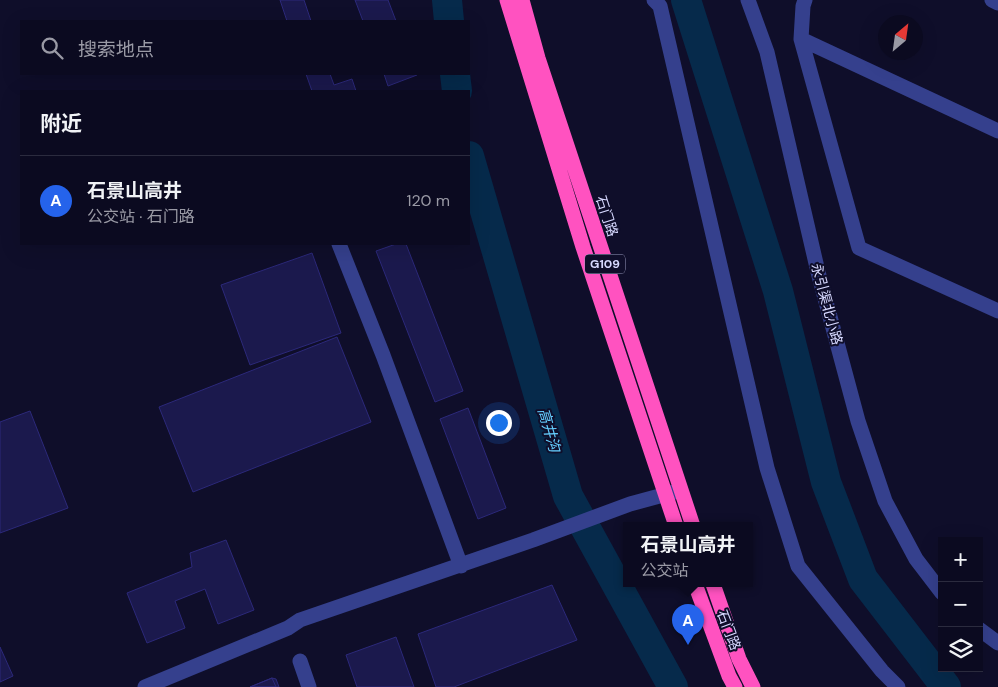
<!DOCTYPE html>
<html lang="zh">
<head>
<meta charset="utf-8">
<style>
  :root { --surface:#0b0a20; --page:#19182d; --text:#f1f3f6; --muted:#9a9aa5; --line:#2b2b3e; --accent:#2563eb }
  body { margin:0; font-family:"DM Sans","Noto Sans SC",sans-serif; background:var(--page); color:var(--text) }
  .controls { position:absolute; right:15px; bottom:15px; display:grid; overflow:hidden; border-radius:0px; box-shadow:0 5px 20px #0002 }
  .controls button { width:45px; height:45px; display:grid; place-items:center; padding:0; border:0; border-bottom:1px solid var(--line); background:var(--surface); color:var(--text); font:25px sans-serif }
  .compass { position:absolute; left:878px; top:15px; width:45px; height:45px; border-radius:50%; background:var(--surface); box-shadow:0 5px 20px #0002; rotate:29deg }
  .you { position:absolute; left:498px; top:422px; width:18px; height:18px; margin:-12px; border:4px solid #fff; border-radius:50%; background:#1a73e8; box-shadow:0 0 0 8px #1a73e833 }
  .badge { display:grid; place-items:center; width:32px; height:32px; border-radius:50%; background:var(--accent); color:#fff; font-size:16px; font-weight:700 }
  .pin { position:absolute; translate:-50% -41px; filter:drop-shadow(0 1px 2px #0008) }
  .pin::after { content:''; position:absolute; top:26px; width:18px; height:15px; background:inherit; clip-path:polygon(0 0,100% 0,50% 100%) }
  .popup { position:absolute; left:623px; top:522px; width:130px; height:65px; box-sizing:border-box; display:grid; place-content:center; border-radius:0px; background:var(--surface); filter:drop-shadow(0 1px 4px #0005); font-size:16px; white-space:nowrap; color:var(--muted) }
  .popup b { font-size:19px; color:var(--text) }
  .popup::after { content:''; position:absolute; left:50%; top:100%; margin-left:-10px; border:10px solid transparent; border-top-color:var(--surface) }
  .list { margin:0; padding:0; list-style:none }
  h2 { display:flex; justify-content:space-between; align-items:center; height:65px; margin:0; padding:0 20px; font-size:21px }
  h2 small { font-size:16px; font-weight:400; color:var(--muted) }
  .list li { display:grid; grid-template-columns:32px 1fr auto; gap:15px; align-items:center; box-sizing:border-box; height:90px; padding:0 20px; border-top:1px solid var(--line) }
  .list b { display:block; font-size:19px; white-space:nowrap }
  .list p { margin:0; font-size:16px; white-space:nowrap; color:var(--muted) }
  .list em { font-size:16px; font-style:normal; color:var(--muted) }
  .icon { flex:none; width:28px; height:28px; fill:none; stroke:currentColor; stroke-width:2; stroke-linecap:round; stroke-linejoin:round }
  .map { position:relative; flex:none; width:998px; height:687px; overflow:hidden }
  .search { position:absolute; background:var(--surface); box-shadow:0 5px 20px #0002; left:20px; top:20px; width:450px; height:55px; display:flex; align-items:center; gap:12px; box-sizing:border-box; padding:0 18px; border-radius:0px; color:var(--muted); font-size:19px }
  .panel { position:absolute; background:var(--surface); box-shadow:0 5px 20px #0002; left:20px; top:90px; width:450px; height:155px; border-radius:0px }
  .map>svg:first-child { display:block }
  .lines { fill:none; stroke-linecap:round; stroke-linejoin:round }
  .river { stroke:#062a4b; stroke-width:30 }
  .building { fill:#1b194d; stroke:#2c297a }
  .minor { stroke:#35408d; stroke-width:15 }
  .highway { stroke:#ff52c0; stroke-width:15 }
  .labels { text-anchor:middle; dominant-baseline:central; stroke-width:4; stroke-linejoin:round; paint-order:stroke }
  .shield { fill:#0f0e2a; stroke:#9b9cbf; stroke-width:1 }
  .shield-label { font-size:12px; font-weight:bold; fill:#d7d9ff }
  .street-label { font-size:14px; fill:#d7d9ff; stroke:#0f0e2a }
  .water-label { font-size:15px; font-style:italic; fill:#65cfff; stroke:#0f0e2a }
</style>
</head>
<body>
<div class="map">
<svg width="998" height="687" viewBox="0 0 998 687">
  <rect width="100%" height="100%" fill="#0f0e2a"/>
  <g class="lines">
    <!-- river -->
    <path class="river" d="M 447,0 L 449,21
      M 686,0 L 778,291 L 826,482 L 863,579 L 946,687
      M 455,74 L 457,91
      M 469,156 L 568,496 L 673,687"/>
  </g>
  <!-- building -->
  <path class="building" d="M 280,0 L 304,0 L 311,21 L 287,21 Z
    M 355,0 L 388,0 L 396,21 L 363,21 Z
    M 306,74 L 330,74 L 334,85 L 352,79 L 356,91 L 312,91 Z
    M 384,74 L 416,74 L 417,75 L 388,86 Z
    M 396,244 L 406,244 L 463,391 L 435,402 L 376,251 Z
    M 312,253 L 341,333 L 250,365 L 221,285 Z
    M 337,337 L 371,422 L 193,492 L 159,407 Z
    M 468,408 L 506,508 L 478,519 L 440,419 Z
    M 30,411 L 68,508 L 0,533 L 0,422 Z
    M 226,540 L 254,610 L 218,624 L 205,589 L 175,601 L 185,628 L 147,643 L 127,593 L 192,567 L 190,553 Z
    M 552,585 L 577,640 L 454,687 L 436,687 L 418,634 Z
    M 396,637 L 414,687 L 357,687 L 346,655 Z
    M 0,647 L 13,676 L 0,682 Z
    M 272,678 L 276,679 L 279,687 L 250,687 Z
    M 272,678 L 276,687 L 250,687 Z"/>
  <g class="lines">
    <!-- minor -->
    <path class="minor" d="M 654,0 L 660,6 L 767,468 L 798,566 L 882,671 L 898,687
      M 748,0 L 767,52 L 818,272 L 858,421 L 885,501 L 916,559 L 942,593
      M 805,0 L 803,6 L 801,39 L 998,131
      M 992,0 L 998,3
      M 801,39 L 859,248 L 998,311
      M 339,244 L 383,355 L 461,566
      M 979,629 L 998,643
      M 300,661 L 309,687
      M 145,687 L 288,628 L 300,620 L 533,540 L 630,504 L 678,491"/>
    <!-- highway -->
    <path class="highway" d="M 507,0 L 583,247 L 676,526
      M 522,0 L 538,58 L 693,526
      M 695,584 L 729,676 L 735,687
      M 713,584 L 739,659 L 753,687"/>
  </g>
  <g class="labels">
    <!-- shield labels -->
    <rect class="shield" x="585" y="254.5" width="40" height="19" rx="4"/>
    <g class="shield-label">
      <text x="605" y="264">G109</text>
    </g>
    <!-- street labels -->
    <g class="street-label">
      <text transform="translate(607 216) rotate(72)">石门路</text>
      <text transform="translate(827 304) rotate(75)">永引渠北小路</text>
      <text transform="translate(729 630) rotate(69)">石门路</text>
    </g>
    <!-- water labels -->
    <g class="water-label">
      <text transform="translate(549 430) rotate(74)">高井沟</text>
    </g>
  </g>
</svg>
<div class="controls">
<button>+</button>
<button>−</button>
<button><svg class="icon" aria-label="layers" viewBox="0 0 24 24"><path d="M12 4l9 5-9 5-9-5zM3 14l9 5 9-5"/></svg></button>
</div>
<svg class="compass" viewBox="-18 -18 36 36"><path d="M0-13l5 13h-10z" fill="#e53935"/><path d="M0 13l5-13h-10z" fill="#9a9aa5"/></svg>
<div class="you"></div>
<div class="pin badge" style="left:688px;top:645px">A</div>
<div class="popup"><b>石景山高井</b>公交站</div>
<div class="search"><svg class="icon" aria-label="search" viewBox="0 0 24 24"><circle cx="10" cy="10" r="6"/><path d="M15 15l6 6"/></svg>搜索地点</div>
<section class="panel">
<h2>附近<small></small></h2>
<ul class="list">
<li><span class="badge">A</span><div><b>石景山高井</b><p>公交站 · 石门路</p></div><em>120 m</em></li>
</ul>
</section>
</div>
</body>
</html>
